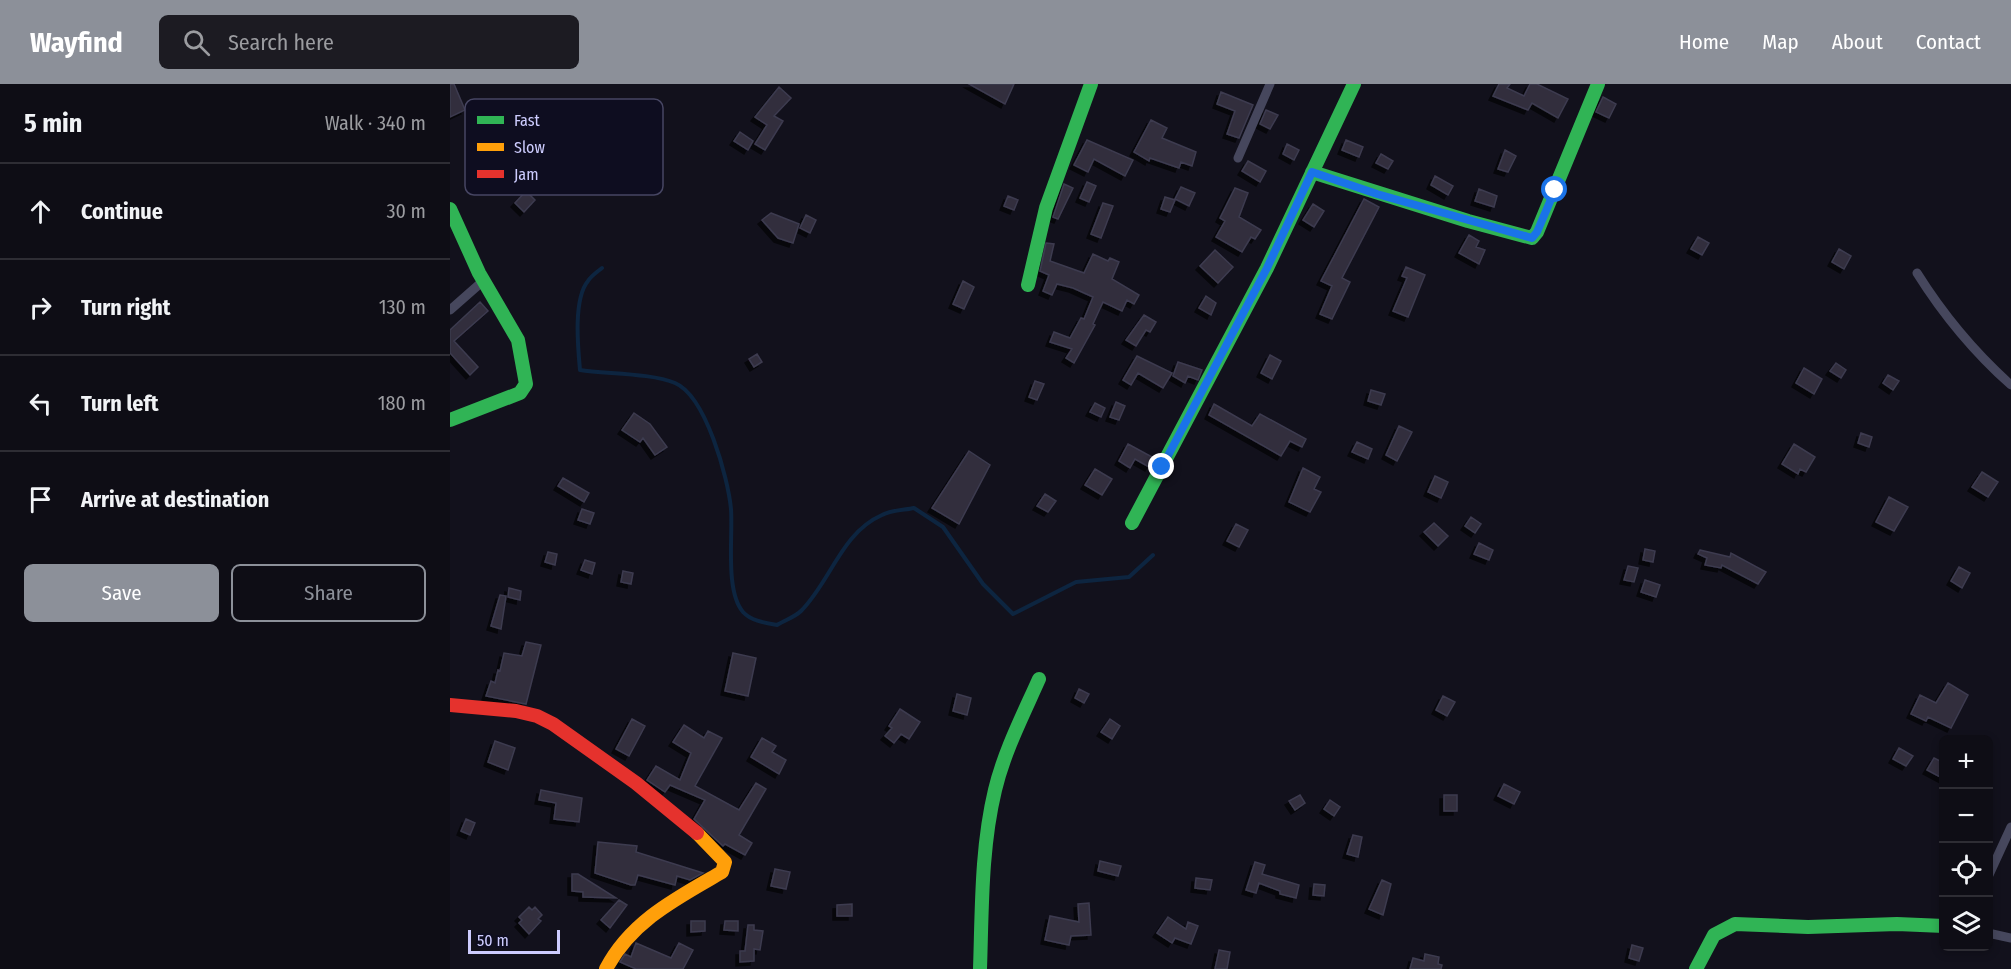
<!DOCTYPE html>
<html lang="en">
<head>
<meta charset="utf-8">
<style>
  :root { --surface:#0e0d15; --page:#1c1b22; --text:#f1f3f6; --muted:#9b9ca0; --line:#2e2d34; --accent:#8c9099 }
  body { margin:0; font-family:"Fira Sans Condensed",sans-serif; background:var(--page); color:var(--text) }
  .controls { position:absolute; right:18px; bottom:18px; display:grid; overflow:hidden; border-radius:9px; box-shadow:0 3px 9px #0003 }
  .controls button { width:54px; height:54px; display:grid; place-items:center; padding:0; border:0; border-bottom:2px solid var(--line); background:var(--surface); color:var(--text); font:30px sans-serif }
  .scale { position:absolute; left:18px; bottom:15px; width:92px; box-sizing:border-box; padding-left:6px; border:3px solid #cdccfe; border-top:0; font-size:16px; line-height:21px; white-space:nowrap; color:#cdccfe; -webkit-text-stroke:4px #0e0d20; paint-order:stroke }
  .stop { position:absolute; width:18px; height:18px; margin:-14px; border:4px solid #1a73e8; border-radius:50%; background:#fff }
  .stop.end { background:#1a73e8; border-color:#fff; box-shadow:0 2px 6px #0008 }
  .list { margin:0; padding:0; list-style:none }
  h2 { display:flex; justify-content:space-between; align-items:center; height:78px; margin:0; padding:0 24px; font-size:26px }
  h2 small { font-size:20px; font-weight:400; color:var(--muted) }
  .list li { display:grid; grid-template-columns:39px 1fr auto; gap:18px; align-items:center; box-sizing:border-box; height:96px; padding:0 24px; border-top:2px solid var(--line) }
  .list b { display:block; font-size:22px; white-space:nowrap }
  .list em { font-size:20px; font-style:normal; color:var(--muted) }
  .actions { display:flex; gap:12px; padding:18px 24px }
  .actions a { flex:1; padding:14px 0; border:2px solid var(--accent); border-radius:9px; text-align:center; font-size:21px; color:var(--accent) }
  .actions .main { background:var(--accent); color:#fff }
  .icon { flex:none; width:33px; height:33px; fill:none; stroke:currentColor; stroke-width:2; stroke-linecap:round; stroke-linejoin:round }
  .map { position:relative; flex:none; width:1561px; height:885px; overflow:hidden }
  header { display:flex; align-items:center; gap:36px; box-sizing:border-box; height:84px; padding:0 30px; background:var(--accent); color:#fff }
  header strong { font-size:28px }
  nav { display:flex; gap:33px; margin-inline-start:auto; font-size:21px }
  .search { width:420px; height:54px; background:var(--page); display:flex; align-items:center; gap:15px; box-sizing:border-box; padding:0 21px; border-radius:9px; color:var(--muted); font-size:22px }
  main { display:flex }
  aside { flex:1; background:var(--surface) }
  .map>svg:first-child { display:block }
  .lines { fill:none; stroke-linecap:round; stroke-linejoin:round }
  .stream { stroke:#0d2540; stroke-width:4 }
  .building { fill:#302e3e; stroke:#3d3b4f; stroke-width:1.5; filter:url(#shadow) }
  .street { stroke:#46475d; stroke-width:9 }
  .fast { stroke:#30b455; stroke-width:14 }
  .slow { stroke:#ff9f0a; stroke-width:14 }
  .jam { stroke:#e5322d; stroke-width:14 }
  .route { stroke:#1a73e8; stroke-width:8 }
  .key { fill:#0e0d20; stroke:#474663; stroke-width:1.5 }
  .key-label { font-size:16px; fill:#cdccfe }
</style>
</head>
<body>
<header>
<strong>Wayfind</strong>
<div class="search"><svg class="icon" aria-label="search" viewBox="0 0 24 24"><circle cx="10" cy="10" r="6"/><path d="M15 15l6 6"/></svg>Search here</div>
<nav><a>Home</a><a>Map</a><a>About</a><a>Contact</a></nav>
</header>
<main>
<aside>
<h2>5 min<small>Walk · 340 m</small></h2>
<ul class="list">
<li><svg class="icon" aria-label="ahead" viewBox="0 0 24 24"><path d="M12 20V5M6 11l6-6 6 6"/></svg><div><b>Continue</b></div><em>30 m</em></li>
<li><svg class="icon" aria-label="right" viewBox="0 0 24 24"><path d="M7 20v-9h11M14 6l5 5-5 5"/></svg><div><b>Turn right</b></div><em>130 m</em></li>
<li><svg class="icon" aria-label="left" viewBox="0 0 24 24"><path d="M17 20v-9H6M10 6l-5 5 5 5"/></svg><div><b>Turn left</b></div><em>180 m</em></li>
<li><svg class="icon" aria-label="arrive" viewBox="0 0 24 24"><path d="M6 21V4h12l-3 4 3 4H6"/></svg><div><b>Arrive at destination</b></div></li>
</ul>
<div class="actions"><a class="main">Save</a><a>Share</a></div>
</aside>
<div class="map">
<svg width="1561" height="885" viewBox="0 0 1561 885">
  <defs>
    <filter id="shadow"><feDropShadow dx="-4" dy="4" stdDeviation="0" flood-color="#0009"/></filter>
  </defs>
  <rect width="100%" height="100%" fill="#12111c"/>
  <g class="lines">
    <!-- stream -->
    <path class="stream" d="M 152,184 C 147,188 141,192 138,197 C 123,215 128,264 130,286 C 155,290 202,289 225,299 C 256,312 278,394 281,425 C 283,453 275,507 293,528 C 301,537 316,539 327,541 C 335,536 345,533 351,527 C 381,497 391,449 432,431 C 441,426 455,426 464,424 L 493,443 L 533,500 L 563,530 L 626,498 L 679,493 L 703,471"/>
  </g>
  <!-- building -->
  <path class="building" d="M 0,0 L 4,0 L 15,26 L 0,33 Z
    M 519,0 L 564,0 L 555,20 Z
    M 1049,0 L 1060,0 L 1057,4 L 1074,12 L 1080,0 L 1087,0 L 1118,15 L 1108,34 L 1082,19 L 1078,26 L 1043,12 Z
    M 329,3 L 341,14 L 324,32 L 333,37 L 315,66 L 305,60 L 317,41 L 305,33 Z
    M 771,8 L 803,21 L 789,54 L 777,50 L 785,27 L 767,20 Z
    M 1153,13 L 1166,20 L 1159,34 L 1146,28 Z
    M 816,26 L 828,31 L 820,45 L 810,40 Z
    M 701,36 L 717,44 L 712,54 L 746,68 L 742,82 L 731,78 L 729,84 L 700,74 L 699,77 L 684,68 Z
    M 290,48 L 303,57 L 298,66 L 284,57 Z
    M 637,56 L 683,76 L 675,92 L 644,75 L 638,88 L 624,81 Z
    M 896,56 L 913,63 L 909,73 L 892,66 Z
    M 837,60 L 849,66 L 844,76 L 833,70 Z
    M 1055,66 L 1066,72 L 1058,88 L 1048,85 Z
    M 931,70 L 943,77 L 938,85 L 926,79 Z
    M 798,77 L 816,87 L 810,98 L 792,87 Z
    M 985,92 L 1003,102 L 998,111 L 981,101 Z
    M 637,98 L 646,102 L 639,118 L 630,114 Z
    M 614,100 L 623,104 L 608,135 L 603,133 Z
    M 731,103 L 745,109 L 739,122 L 725,115 Z
    M 785,104 L 798,109 L 789,133 L 811,146 L 805,155 L 801,153 L 792,168 L 766,153 L 775,137 L 770,134 Z
    M 1029,105 L 1047,112 L 1044,123 L 1025,117 Z
    M 76,107 L 85,116 L 74,128 L 65,119 Z
    M 558,112 L 568,116 L 564,126 L 554,122 Z
    M 715,113 L 725,116 L 720,128 L 711,125 Z
    M 914,115 L 929,123 L 892,194 L 900,198 L 882,235 L 870,230 L 882,202 L 871,197 Z
    M 653,119 L 663,122 L 651,154 L 641,150 Z
    M 863,120 L 874,127 L 864,143 L 853,136 Z
    M 321,129 L 349,140 L 343,159 L 328,154 L 312,136 Z
    M 356,131 L 366,136 L 360,149 L 350,144 Z
    M 1019,151 L 1029,157 L 1026,163 L 1035,166 L 1029,180 L 1009,169 Z
    M 1248,153 L 1259,159 L 1252,171 L 1241,165 Z
    M 596,159 L 604,160 L 600,177 L 634,189 L 643,170 L 658,177 L 660,174 L 669,178 L 662,195 L 689,211 L 684,220 L 677,216 L 672,227 L 653,218 L 643,240 L 645,241 L 624,279 L 616,274 L 622,265 L 600,258 L 604,248 L 620,254 L 631,234 L 634,235 L 643,213 L 623,204 L 607,200 L 602,211 L 593,207 L 599,191 L 590,187 Z
    M 1389,165 L 1401,172 L 1394,185 L 1382,178 Z
    M 765,166 L 783,183 L 768,199 L 750,182 Z
    M 956,183 L 975,191 L 958,233 L 943,227 L 957,194 L 952,192 Z
    M 513,197 L 524,203 L 514,225 L 503,220 Z
    M 756,212 L 766,219 L 761,231 L 749,224 Z
    M 30,218 L 38,227 L 4,257 L 28,283 L 20,291 L 0,269 L 0,246 Z
    M 694,231 L 706,238 L 700,248 L 696,246 L 686,262 L 676,256 Z
    M 307,270 L 312,278 L 304,283 L 299,275 Z
    M 820,271 L 831,277 L 822,295 L 811,289 Z
    M 687,272 L 722,289 L 713,304 L 688,289 L 681,301 L 673,296 Z
    M 728,278 L 752,286 L 748,296 L 738,292 L 735,299 L 723,292 Z
    M 1386,279 L 1396,286 L 1391,294 L 1380,287 Z
    M 1354,284 L 1372,295 L 1364,310 L 1346,299 Z
    M 1438,291 L 1449,297 L 1443,306 L 1433,299 Z
    M 585,297 L 594,300 L 587,316 L 579,313 Z
    M 921,306 L 935,310 L 931,321 L 918,317 Z
    M 666,318 L 675,322 L 669,336 L 660,333 Z
    M 645,319 L 655,324 L 651,333 L 640,328 Z
    M 764,320 L 802,342 L 810,330 L 856,355 L 852,363 L 840,357 L 831,372 L 759,331 Z
    M 184,329 L 200,340 L 217,363 L 205,371 L 193,354 L 190,358 L 172,346 Z
    M 949,342 L 962,348 L 947,377 L 936,371 Z
    M 1411,349 L 1422,353 L 1419,363 L 1408,359 Z
    M 907,358 L 922,365 L 918,375 L 902,368 Z
    M 678,360 L 704,374 L 699,383 L 685,375 L 680,384 L 669,377 Z
    M 1344,360 L 1365,373 L 1356,388 L 1350,385 L 1348,390 L 1332,380 Z
    M 519,367 L 540,381 L 509,440 L 482,424 Z
    M 853,384 L 870,393 L 864,405 L 871,408 L 860,428 L 839,418 Z
    M 645,385 L 662,395 L 652,411 L 635,401 Z
    M 1532,388 L 1548,398 L 1538,413 L 1522,403 Z
    M 985,392 L 998,398 L 991,414 L 978,408 Z
    M 113,394 L 139,409 L 134,418 L 108,402 Z
    M 595,410 L 606,417 L 598,428 L 587,422 Z
    M 1439,413 L 1458,423 L 1444,447 L 1426,438 Z
    M 132,425 L 144,429 L 140,440 L 128,436 Z
    M 1021,433 L 1031,440 L 1025,449 L 1015,442 Z
    M 984,439 L 998,452 L 988,462 L 974,448 Z
    M 786,440 L 798,446 L 789,463 L 777,457 Z
    M 1029,459 L 1043,466 L 1039,476 L 1024,470 Z
    M 1195,465 L 1205,467 L 1203,478 L 1193,476 Z
    M 1250,466 L 1280,473 L 1281,469 L 1316,488 L 1308,500 L 1272,481 L 1271,484 L 1255,481 L 1257,474 L 1248,470 Z
    M 98,468 L 107,470 L 105,481 L 95,478 Z
    M 135,476 L 145,479 L 142,490 L 131,486 Z
    M 1178,482 L 1188,484 L 1184,498 L 1174,496 Z
    M 1509,483 L 1520,489 L 1512,504 L 1501,497 Z
    M 173,487 L 183,489 L 181,500 L 171,498 Z
    M 1195,496 L 1210,501 L 1206,513 L 1191,508 Z
    M 59,504 L 71,507 L 70,516 L 58,513 Z
    M 50,511 L 56,512 L 51,545 L 41,542 Z
    M 76,558 L 91,561 L 76,620 L 36,612 L 41,597 L 45,599 L 48,586 L 50,587 L 54,569 L 72,572 Z
    M 283,569 L 306,574 L 298,612 L 275,607 Z
    M 1498,599 L 1518,611 L 1501,644 L 1478,633 L 1476,637 L 1461,630 L 1470,611 L 1486,619 Z
    M 629,605 L 639,610 L 634,619 L 625,614 Z
    M 507,610 L 521,614 L 517,631 L 503,627 Z
    M 993,612 L 1005,618 L 997,632 L 986,626 Z
    M 450,625 L 470,638 L 459,655 L 451,650 L 444,659 L 435,652 L 442,644 L 439,642 Z
    M 182,635 L 195,642 L 179,672 L 166,665 Z
    M 660,635 L 670,642 L 662,655 L 651,648 Z
    M 234,641 L 254,654 L 258,647 L 272,654 L 245,702 L 289,726 L 306,699 L 316,705 L 289,751 L 302,759 L 295,771 L 275,760 L 273,762 L 244,735 L 255,716 L 220,701 L 215,708 L 197,696 L 206,682 L 230,696 L 241,669 L 223,658 Z
    M 312,654 L 326,662 L 322,668 L 336,676 L 329,690 L 301,673 Z
    M 45,657 L 65,664 L 58,686 L 38,678 Z
    M 1449,664 L 1463,672 L 1456,682 L 1443,675 Z
    M 1484,674 L 1494,679 L 1494,695 L 1477,686 Z
    M 1054,700 L 1070,708 L 1064,720 L 1048,712 Z
    M 91,706 L 132,714 L 129,738 L 104,735 L 106,719 L 89,716 Z
    M 850,711 L 855,719 L 845,726 L 839,717 Z
    M 994,711 L 1007,711 L 1007,727 L 994,727 Z
    M 880,716 L 890,723 L 884,732 L 874,725 Z
    M 16,735 L 25,739 L 20,751 L 11,747 Z
    M 903,751 L 912,753 L 908,773 L 897,770 Z
    M 148,758 L 187,762 L 186,768 L 253,789 L 240,796 L 227,792 L 225,801 L 188,791 L 185,801 L 181,801 L 145,789 Z
    M 650,777 L 671,782 L 668,792 L 648,787 Z
    M 805,778 L 815,781 L 812,790 L 849,801 L 846,814 L 830,810 L 830,807 L 809,799 L 806,809 L 796,806 Z
    M 325,785 L 340,788 L 336,805 L 321,802 Z
    M 122,790 L 128,790 L 166,814 L 133,813 L 133,808 L 122,807 Z
    M 746,794 L 762,796 L 760,806 L 745,804 Z
    M 932,796 L 941,800 L 933,831 L 919,825 Z
    M 864,800 L 875,801 L 874,812 L 863,811 Z
    M 169,816 L 177,821 L 160,844 L 151,836 Z
    M 639,819 L 641,851 L 621,852 L 619,861 L 595,856 L 600,832 L 629,838 L 628,820 Z
    M 402,820 L 402,832 L 387,832 L 387,821 Z
    M 79,823 L 82,826 L 85,823 L 92,831 L 88,835 L 91,837 L 79,850 L 69,839 L 72,836 L 69,833 Z
    M 718,833 L 736,845 L 738,838 L 748,842 L 741,860 L 725,854 L 722,859 L 707,849 Z
    M 241,837 L 255,837 L 255,847 L 241,848 Z
    M 275,837 L 288,837 L 288,847 L 274,846 Z
    M 298,841 L 304,841 L 304,846 L 313,847 L 310,866 L 304,865 L 304,877 L 290,878 L 290,867 L 295,867 Z
    M 186,859 L 221,874 L 229,859 L 243,866 L 233,885 L 186,885 L 170,878 L 175,870 L 181,873 Z
    M 1182,861 L 1193,864 L 1189,877 L 1179,874 Z
    M 769,866 L 780,868 L 777,885 L 765,885 Z
    M 975,870 L 989,873 L 988,880 L 992,881 L 991,885 L 960,885 L 963,874 L 974,877 Z"/>
  <g class="lines">
    <!-- street -->
    <path class="street" d="M 788,74 L 820,0
      M 1467,189 C 1494,232 1524,268 1561,301
      M 0,226 L 33,197
      M 1538,793 L 1561,743
      M 1538,849 L 1561,854"/>
    <!-- fast -->
    <path class="fast" d="M 862,88 L 1018,137 L 1082,154 L 1087,148 L 1148,0
      M 0,125 L 29,189 L 68,256 L 76,300 L 70,309 L 0,336
      M 578,201 L 596,124 L 641,0
      M 682,439 L 817,184 L 904,0
      M 530,885 C 532,826 531,764 545,706 C 554,668 573,631 589,595
      M 1246,885 L 1264,851 L 1285,840 L 1358,843 L 1447,840 L 1494,842"/>
    <!-- slow -->
    <path class="slow" d="M 156,885 C 181,837 227,814 272,788 L 275,778 L 247,749"/>
    <!-- jam -->
    <path class="jam" d="M 0,621 L 66,627 L 87,632 L 103,640 L 186,699 L 247,749"/>
  </g>
  <g class="lines">
    <!-- route -->
    <path class="route" d="M 712,383 L 817,184 L 862,88 L 927,110 L 1082,154 L 1087,148 L 1105,106"/>
  </g>
  <!-- legend -->
  <rect x="15" y="15" width="198" height="96" rx="9" class="key"/>
  <rect x="27" y="32" width="27" height="8" fill="#30b455"/>
  <rect x="27" y="59" width="27" height="8" fill="#ff9f0a"/>
  <rect x="27" y="86" width="27" height="8" fill="#e5322d"/>
  <g class="key-label">
    <text x="64" y="42">Fast</text>
    <text x="64" y="69">Slow</text>
    <text x="64" y="96">Jam</text>
  </g>
</svg>
<div class="controls">
<button>+</button>
<button>−</button>
<button><svg class="icon" aria-label="locate" viewBox="0 0 24 24"><circle cx="12" cy="12" r="6"/><path d="M12 2v4M12 18v4M2 12h4M18 12h4"/></svg></button>
<button><svg class="icon" aria-label="layers" viewBox="0 0 24 24"><path d="M12 4l9 5-9 5-9-5zM3 14l9 5 9-5"/></svg></button>
</div>
<div class="scale">50 m</div>
<div class="stop" style="left:1105px;top:106px"></div>
<div class="stop end" style="left:712px;top:383px"></div>
</div>
</main>
</body>
</html>
